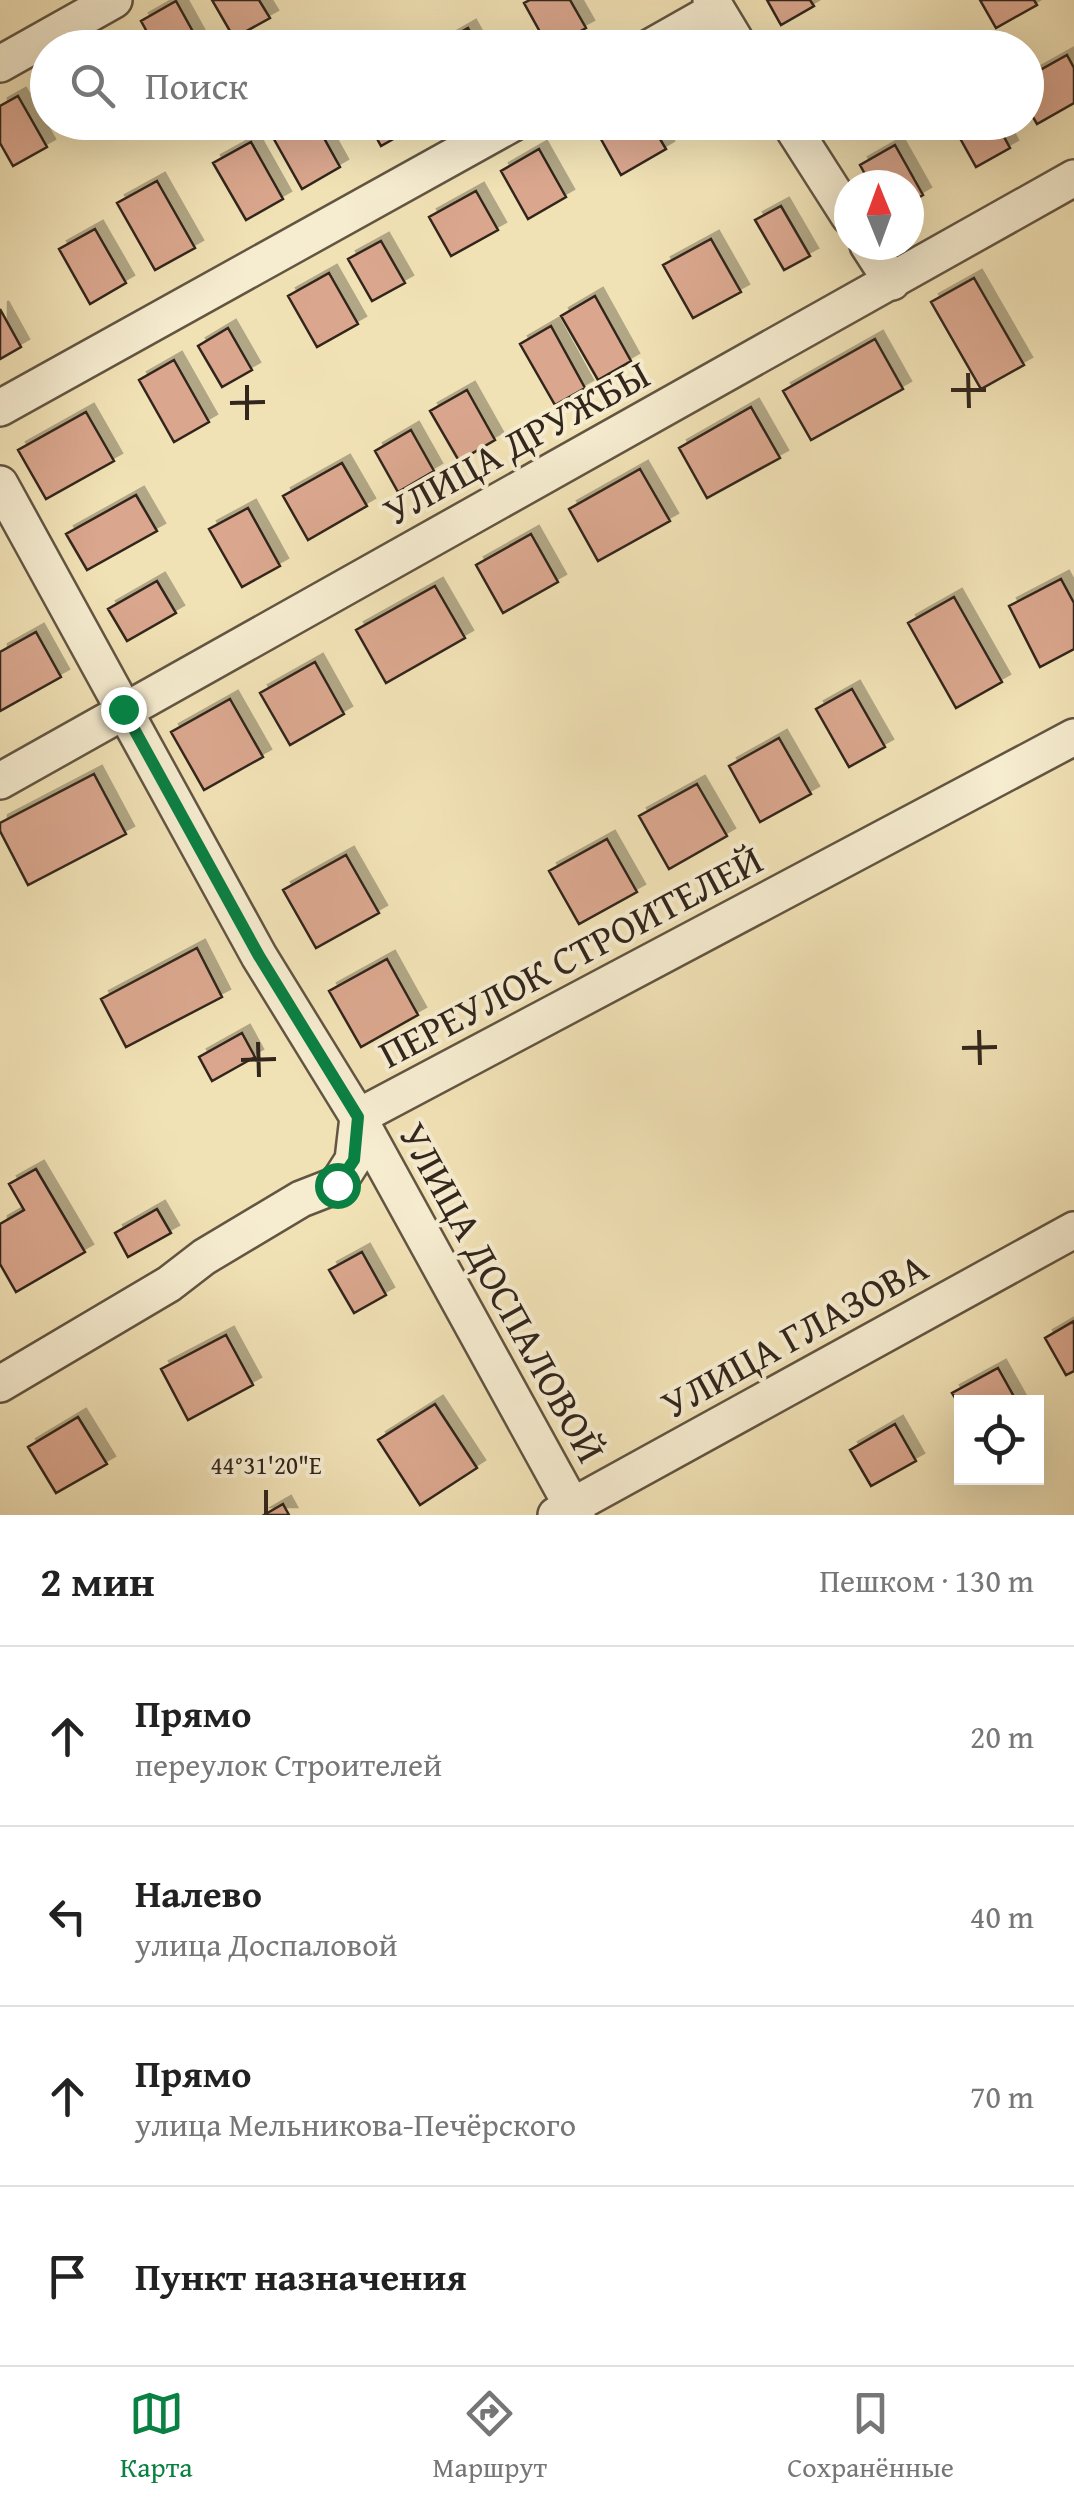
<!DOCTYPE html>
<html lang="ru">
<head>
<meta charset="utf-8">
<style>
  :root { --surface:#fff; --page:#f2f2f2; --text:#222; --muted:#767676; --line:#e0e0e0; --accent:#0b8043 }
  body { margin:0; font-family:"Gentium Book Plus",serif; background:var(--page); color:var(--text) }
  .controls { position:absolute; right:30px; bottom:30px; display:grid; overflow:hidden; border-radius:0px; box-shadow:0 10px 40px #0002 }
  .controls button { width:90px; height:90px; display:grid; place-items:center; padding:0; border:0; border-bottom:2px solid var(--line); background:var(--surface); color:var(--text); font:50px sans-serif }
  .compass { position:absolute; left:834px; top:170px; width:90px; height:90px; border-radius:50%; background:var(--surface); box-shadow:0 10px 40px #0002; rotate:359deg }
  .stop { position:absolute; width:30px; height:30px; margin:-22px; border:8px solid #0b8043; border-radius:50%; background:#fff }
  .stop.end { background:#0b8043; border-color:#fff; box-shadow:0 2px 10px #0008 }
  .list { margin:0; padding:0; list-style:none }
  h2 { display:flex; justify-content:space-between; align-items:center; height:130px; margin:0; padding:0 40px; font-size:42px }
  h2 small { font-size:32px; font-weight:400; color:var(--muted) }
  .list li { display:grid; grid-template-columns:65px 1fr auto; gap:30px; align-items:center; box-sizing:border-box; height:180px; padding:0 40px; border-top:2px solid var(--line) }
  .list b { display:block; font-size:38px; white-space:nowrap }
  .list p { margin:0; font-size:32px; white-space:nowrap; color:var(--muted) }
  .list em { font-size:32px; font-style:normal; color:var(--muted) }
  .icon { flex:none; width:55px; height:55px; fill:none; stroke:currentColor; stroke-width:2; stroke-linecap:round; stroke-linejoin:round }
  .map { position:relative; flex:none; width:1074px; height:1515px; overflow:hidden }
  .search { position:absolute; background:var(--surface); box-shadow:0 10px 40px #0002; left:30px; right:30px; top:30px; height:110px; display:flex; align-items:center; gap:25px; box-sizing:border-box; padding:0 35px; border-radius:55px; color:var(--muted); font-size:38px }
  .sheet { height:850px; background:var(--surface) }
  nav { display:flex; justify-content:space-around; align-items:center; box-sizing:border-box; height:140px; border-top:2px solid var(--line); background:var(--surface); font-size:28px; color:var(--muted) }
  nav a { display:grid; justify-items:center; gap:5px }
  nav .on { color:var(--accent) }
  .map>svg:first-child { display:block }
  .building { fill:#daa78e; stroke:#32261c; stroke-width:2.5; filter:url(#shadow) }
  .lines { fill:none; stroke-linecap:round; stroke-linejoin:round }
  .minor-casing { stroke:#625542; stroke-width:40 }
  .minor { stroke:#f6ecd0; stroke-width:35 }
  .route { stroke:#0b8043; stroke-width:12 }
  .ticks { fill:none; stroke:#32261c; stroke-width:4 }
  .labels { text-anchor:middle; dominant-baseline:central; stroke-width:8; stroke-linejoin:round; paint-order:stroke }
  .street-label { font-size:40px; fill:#32261c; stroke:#f6ecd0 }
  .ticks-label { font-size:25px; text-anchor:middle; fill:#32261c; stroke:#f6ecd0; stroke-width:8; stroke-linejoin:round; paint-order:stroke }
</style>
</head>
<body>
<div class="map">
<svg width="1074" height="1515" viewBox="0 0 1074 1515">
  <defs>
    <filter id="shadow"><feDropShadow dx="8" dy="-8" stdDeviation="0" flood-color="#0004"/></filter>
  </defs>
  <rect width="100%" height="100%" fill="#f1e2b6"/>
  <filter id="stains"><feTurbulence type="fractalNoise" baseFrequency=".002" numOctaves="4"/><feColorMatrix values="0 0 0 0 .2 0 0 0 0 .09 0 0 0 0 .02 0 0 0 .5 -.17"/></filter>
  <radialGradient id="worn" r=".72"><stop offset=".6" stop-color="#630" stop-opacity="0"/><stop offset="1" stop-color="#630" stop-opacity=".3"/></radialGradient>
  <!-- building -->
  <path class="building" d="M 212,0 L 259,0 L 270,18 L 234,38 Z
    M 530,0 L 570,0 L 586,28 L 549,48 L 524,3 Z
    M 767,0 L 810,0 L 814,6 L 781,25 Z
    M 980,0 L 1034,0 L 1037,5 L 996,28 Z
    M 176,1 L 202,48 L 156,48 L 141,21 Z
    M 468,28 L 479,48 L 433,48 Z
    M 1067,55 L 1074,68 L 1074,103 L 1037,124 L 1026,105 L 1026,78 Z
    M 18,96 L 47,147 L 13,166 L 0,143 L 0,106 Z
    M 86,122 L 108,122 L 91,132 Z
    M 269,122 L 315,122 L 340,167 L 302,189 L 266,125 Z
    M 368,122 L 423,122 L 381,146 Z
    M 650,122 L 666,149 L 621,175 L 592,123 Z
    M 683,122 L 715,122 L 691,136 Z
    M 951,122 L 996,122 L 1010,148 L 976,167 Z
    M 251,142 L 283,199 L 246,220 L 213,163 Z
    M 895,145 L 923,195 L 909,203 L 909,185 L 871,185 L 860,165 Z
    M 539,149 L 566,197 L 528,219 L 501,171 Z
    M 157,181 L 195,248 L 155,270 L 117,203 Z
    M 476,191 L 498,230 L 451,256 L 429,217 Z
    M 781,206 L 810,256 L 784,270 L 755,220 Z
    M 95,229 L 126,283 L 90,304 L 59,249 Z
    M 711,239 L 741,292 L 693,318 L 663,265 Z
    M 381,241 L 405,283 L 372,301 L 348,259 Z
    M 329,273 L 358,324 L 317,347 L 288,296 Z
    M 974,278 L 1024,365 L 981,389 L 931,302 Z
    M 595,296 L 631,361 L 598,380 L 561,316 Z
    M 0,309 L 21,347 L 0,359 Z
    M 551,326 L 585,388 L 555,405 L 520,344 Z
    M 228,328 L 252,370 L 222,387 L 198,346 Z
    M 875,339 L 903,389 L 811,440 L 783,391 Z
    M 174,360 L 209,422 L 174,442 L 139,380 Z
    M 467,390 L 495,440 L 459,461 L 430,411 Z
    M 751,407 L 780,458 L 707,498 L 679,448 Z
    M 86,412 L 114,461 L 46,499 L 18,450 Z
    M 411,430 L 434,471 L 398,492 L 375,451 Z
    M 342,463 L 367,506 L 308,540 L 283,496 Z
    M 640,469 L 670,521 L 598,561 L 569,509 Z
    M 136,495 L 157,531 L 87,570 L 66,534 Z
    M 248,508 L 280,566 L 242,587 L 209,529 Z
    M 531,534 L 558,582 L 503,613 L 476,565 Z
    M 1061,579 L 1074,603 L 1074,649 L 1040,667 L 1009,606 Z
    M 157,581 L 176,613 L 127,641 L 108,609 Z
    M 435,586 L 465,638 L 386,683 L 356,630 Z
    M 954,597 L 1002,682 L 956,708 L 908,623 Z
    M 36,632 L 61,677 L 0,711 L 0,652 Z
    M 315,662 L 344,714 L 290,745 L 260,693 Z
    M 852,689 L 885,747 L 849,767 L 816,709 Z
    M 230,699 L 263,757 L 204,790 L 171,732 Z
    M 779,738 L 811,794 L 760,822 L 729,766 Z
    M 94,774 L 126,834 L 28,885 L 0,831 L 0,823 Z
    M 697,784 L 727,836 L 669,869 L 639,816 Z
    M 607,839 L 637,892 L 579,924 L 549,871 Z
    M 346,855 L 379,913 L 316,948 L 283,890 Z
    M 197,948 L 222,997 L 126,1047 L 101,999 Z
    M 387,959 L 418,1015 L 361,1047 L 329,991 Z
    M 242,1033 L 255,1057 L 212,1081 L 199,1057 Z
    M 36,1169 L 85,1252 L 16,1292 L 0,1264 L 0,1224 L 24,1210 L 9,1184 Z
    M 157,1209 L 171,1233 L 128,1257 L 115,1233 Z
    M 362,1252 L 386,1295 L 354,1313 L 329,1270 Z
    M 1074,1321 L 1074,1371 L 1066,1375 L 1045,1338 Z
    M 226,1335 L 253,1385 L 188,1420 L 161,1369 Z
    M 998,1368 L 1017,1402 L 962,1402 L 962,1409 L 952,1393 Z
    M 435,1404 L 477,1468 L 420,1505 L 378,1440 Z
    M 78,1417 L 107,1464 L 56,1493 L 28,1447 Z
    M 895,1424 L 916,1461 L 871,1486 L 850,1450 Z
    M 283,1504 L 289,1515 L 264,1515 Z"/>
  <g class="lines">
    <!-- minor casing -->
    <g class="minor-casing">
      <path id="minor" d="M 711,0 L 740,48
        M 649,48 L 716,10
        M 0,64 L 114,0
        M 789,122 L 849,216
        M 868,245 L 892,282
        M 0,408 L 515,122
        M 0,484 L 259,956 L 358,1117 L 577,1515
        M 0,781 L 1074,178
        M 0,1384 L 169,1284 L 204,1257 L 301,1199 L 337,1185 L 353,1160 L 358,1117 L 1074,737
        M 556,1515 L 1074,1230"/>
    </g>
    <!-- minor -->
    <use href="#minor" class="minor"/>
  </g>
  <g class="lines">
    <!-- route -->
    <path class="route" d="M 123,709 L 259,956 L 358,1117 L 354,1160 L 337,1185"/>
  </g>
  <!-- ticks -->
  <path class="ticks" d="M 968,373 L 969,408M 247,385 L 247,420M 951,390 L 986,390M 230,403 L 265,402M 979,1030 L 980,1065M 258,1042 L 259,1077M 962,1048 L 997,1047M 241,1060 L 276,1059M 266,1490 L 266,1515"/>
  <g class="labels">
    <!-- street labels -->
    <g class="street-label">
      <text transform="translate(516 442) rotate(-29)">УЛИЦА ДРУЖБЫ</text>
      <text transform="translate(570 956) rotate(-28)">ПЕРЕУЛОК СТРОИТЕЛЕЙ</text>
      <text transform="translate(503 1292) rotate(61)">УЛИЦА ДОСПАЛОВОЙ</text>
      <text transform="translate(794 1335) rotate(-29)">УЛИЦА ГЛАЗОВА</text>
    </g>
  </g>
  <g class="ticks-label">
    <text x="266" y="1474">44°31'20"E</text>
  </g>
  <rect width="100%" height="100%" filter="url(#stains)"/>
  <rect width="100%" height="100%" fill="url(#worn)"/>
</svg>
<div class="controls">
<button><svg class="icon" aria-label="locate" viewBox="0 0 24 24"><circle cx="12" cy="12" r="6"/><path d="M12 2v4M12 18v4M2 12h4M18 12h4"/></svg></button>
</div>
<svg class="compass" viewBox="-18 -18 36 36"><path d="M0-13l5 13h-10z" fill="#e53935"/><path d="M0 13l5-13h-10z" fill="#767676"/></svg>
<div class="stop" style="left:337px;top:1185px"></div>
<div class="stop end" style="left:123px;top:709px"></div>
<div class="search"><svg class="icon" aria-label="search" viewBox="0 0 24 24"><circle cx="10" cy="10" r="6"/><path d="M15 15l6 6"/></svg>Поиск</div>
</div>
<section class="sheet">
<h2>2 мин<small>Пешком · 130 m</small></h2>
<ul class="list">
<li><svg class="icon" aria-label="ahead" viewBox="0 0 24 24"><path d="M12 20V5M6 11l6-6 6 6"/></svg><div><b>Прямо</b><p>переулок Строителей</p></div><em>20 m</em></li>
<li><svg class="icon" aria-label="left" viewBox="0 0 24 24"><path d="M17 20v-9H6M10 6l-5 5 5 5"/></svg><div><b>Налево</b><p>улица Доспаловой</p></div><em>40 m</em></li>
<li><svg class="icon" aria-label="ahead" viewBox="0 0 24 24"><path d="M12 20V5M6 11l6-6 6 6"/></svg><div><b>Прямо</b><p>улица Мельникова-Печёрского</p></div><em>70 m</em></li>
<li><svg class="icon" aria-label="arrive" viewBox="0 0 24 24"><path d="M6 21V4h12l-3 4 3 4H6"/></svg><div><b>Пункт назначения</b></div></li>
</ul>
</section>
<nav>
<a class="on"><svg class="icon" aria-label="map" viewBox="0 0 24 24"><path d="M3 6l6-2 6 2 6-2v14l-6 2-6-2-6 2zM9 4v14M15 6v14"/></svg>Карта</a>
<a><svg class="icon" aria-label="directions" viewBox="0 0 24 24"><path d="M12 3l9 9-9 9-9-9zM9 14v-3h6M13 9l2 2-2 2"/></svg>Маршрут</a>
<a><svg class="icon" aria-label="saved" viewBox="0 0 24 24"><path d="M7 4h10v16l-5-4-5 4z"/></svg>Сохранённые</a>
</nav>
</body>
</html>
